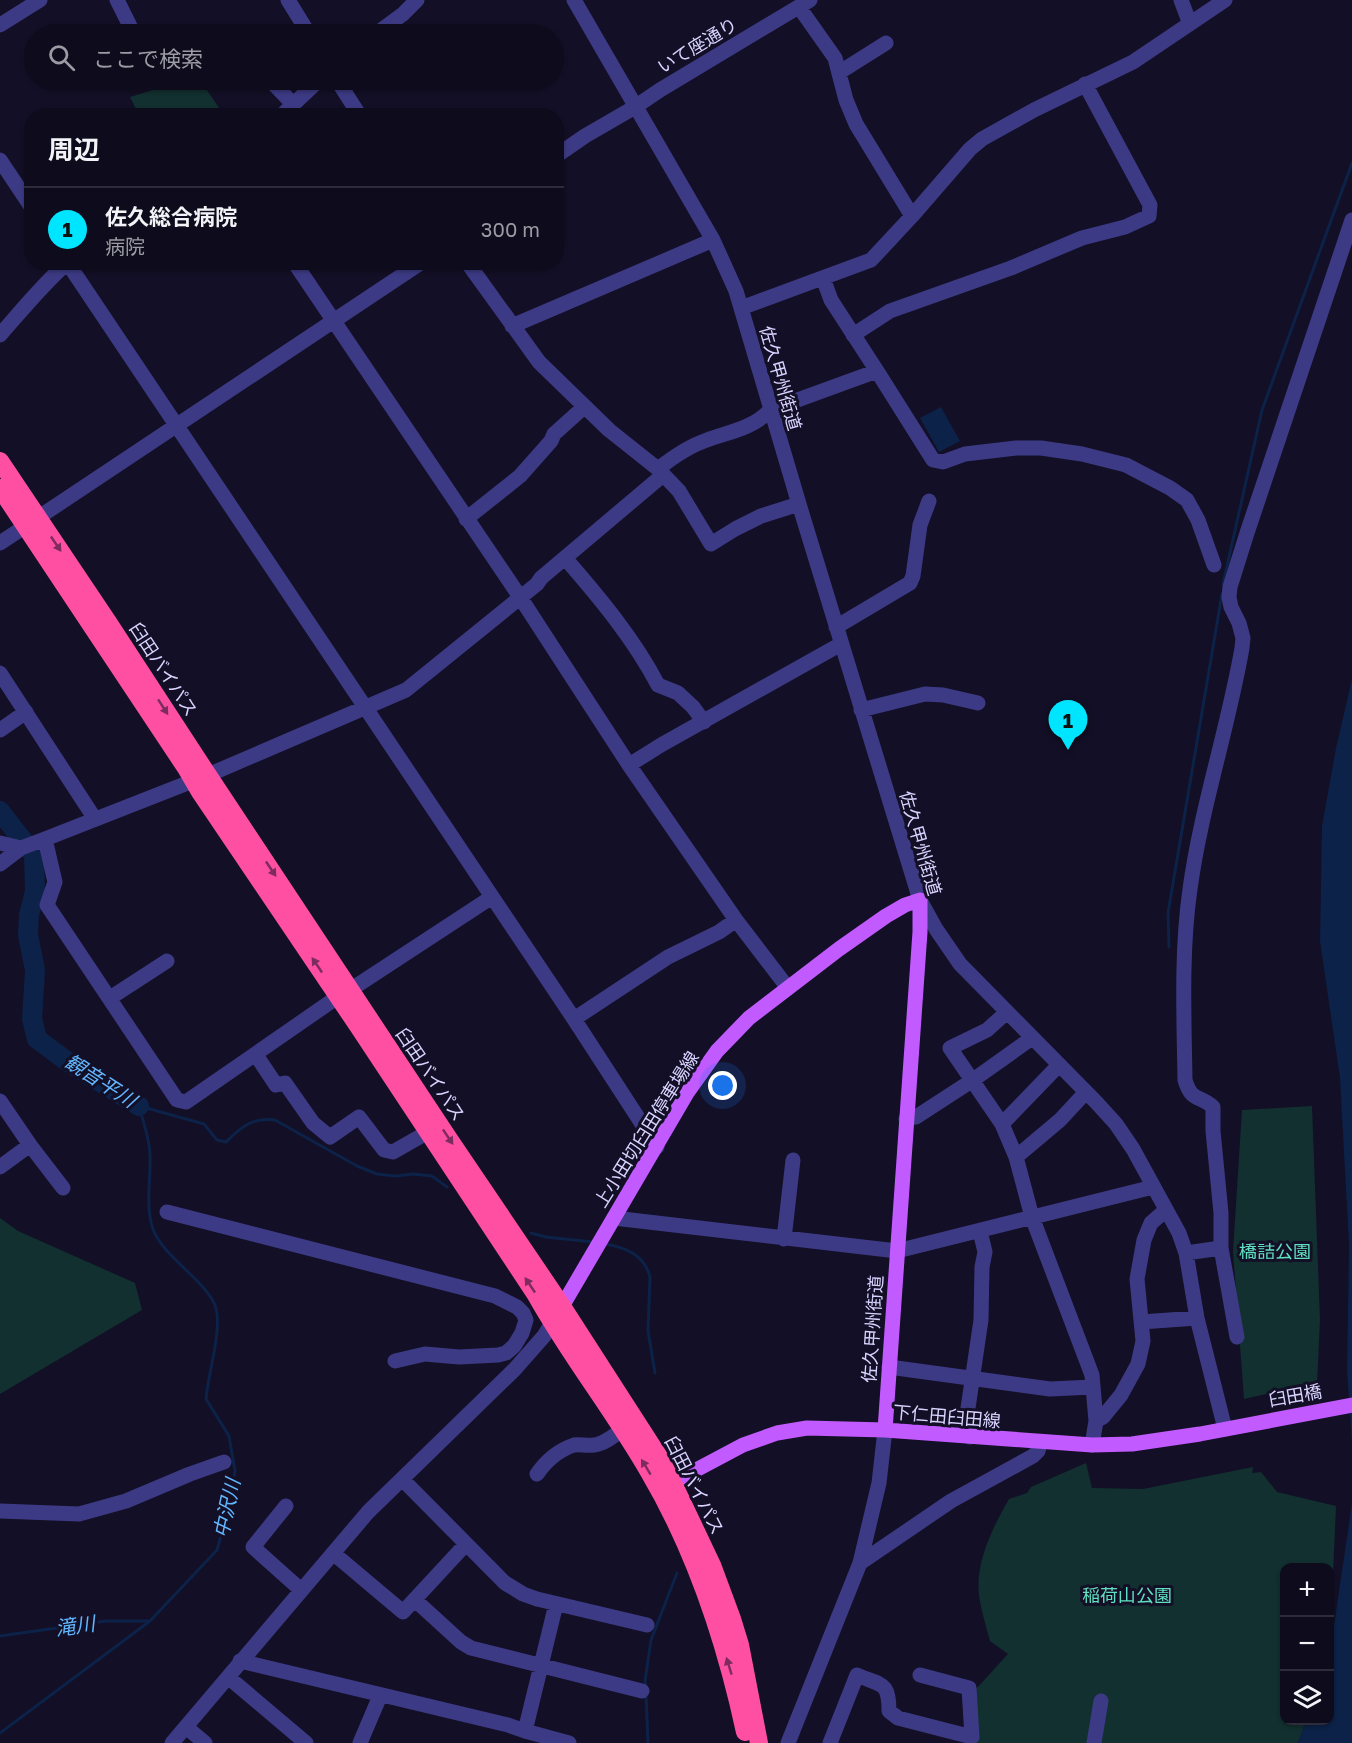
<!DOCTYPE html>
<html lang="ja">
<head>
<meta charset="utf-8">
<style>
  :root { --surface:#0e0b1c; --page:#171425; --text:#f1f3f6; --muted:#9b9ba3; --line:#2e2b3b; --accent:#00e5ff }
  body { margin:0; font-family:"Golos Text","Noto Sans JP",sans-serif; background:var(--page); color:var(--text) }
  .controls { position:absolute; right:18px; bottom:18px; display:grid; overflow:hidden; border-radius:12px; box-shadow:0 2px 4px #0004 }
  .controls button { width:54px; height:54px; display:grid; place-items:center; padding:0; border:0; border-bottom:2px solid var(--line); background:var(--surface); color:var(--text); font:30px sans-serif }
  .you { position:absolute; left:723px; top:1086px; width:21px; height:21px; margin:-15px; border:4px solid #fff; border-radius:50%; background:#1a73e8; box-shadow:0 0 0 9px #1a73e833 }
  .badge { display:grid; place-items:center; width:39px; height:39px; border-radius:50%; background:var(--accent); color:#111; font-size:20px; font-weight:700 }
  .pin { position:absolute; translate:-50% -50px; filter:drop-shadow(0 2px 3px #0008) }
  .pin::after { content:''; position:absolute; top:32px; width:21px; height:18px; background:inherit; clip-path:polygon(0 0,100% 0,50% 100%) }
  .list { margin:0; padding:0; list-style:none }
  h2 { display:flex; justify-content:space-between; align-items:center; height:78px; margin:0; padding:0 24px; font-size:26px }
  h2 small { font-size:20px; font-weight:400; color:var(--muted) }
  .list li { display:grid; grid-template-columns:39px 1fr auto; gap:18px; align-items:center; box-sizing:border-box; height:84px; padding:0 24px; border-top:2px solid var(--line) }
  .list b { display:block; font-size:22px; white-space:nowrap }
  .list p { margin:0; font-size:20px; white-space:nowrap; color:var(--muted) }
  .list em { font-size:20px; font-style:normal; color:var(--muted) }
  .icon { flex:none; width:33px; height:33px; fill:none; stroke:currentColor; stroke-width:2; stroke-linecap:round; stroke-linejoin:round }
  .map { position:relative; flex:none; width:1352px; height:1743px; overflow:hidden }
  .search { position:absolute; background:var(--surface); box-shadow:0 2px 4px #0004; left:24px; top:24px; width:540px; height:66px; display:flex; align-items:center; gap:15px; box-sizing:border-box; padding:0 21px; border-radius:33px; color:var(--muted); font-size:22px }
  .panel { position:absolute; background:var(--surface); box-shadow:0 2px 4px #0004; left:24px; top:108px; width:540px; height:162px; border-radius:24px }
  .map>svg:first-child { display:block }
  .green { fill:#12302f }
  .water { fill:#0c2248 }
  .lines { fill:none; stroke-linecap:round; stroke-linejoin:round }
  .stream { stroke:#0c2248; stroke-width:3 }
  .river { stroke:#0c2248; stroke-width:20 }
  .minor { stroke:#3d3a85; stroke-width:15 }
  .major { stroke:#c25bff; stroke-width:15 }
  .highway { stroke:#ff4fa3; stroke-width:18 }
  .oneway { fill:#7d2c5e }
  .labels { text-anchor:middle; dominant-baseline:central; stroke-width:6; stroke-linejoin:round; paint-order:stroke }
  .street-label { font-size:18px; fill:#d9d4ff; stroke:#130f26 }
  .park-label { font-size:18px; fill:#5fe0c0; stroke:#130f26 }
  .water-label { font-size:20px; font-style:italic; fill:#62b6ff; stroke:#130f26 }
</style>
</head>
<body>
<div class="map">
<svg width="1352" height="1743" viewBox="0 0 1352 1743">
  <rect width="100%" height="100%" fill="#130f26"/>
  <!-- green -->
  <path class="green" d="M 185,80 L 200,80 L 224,115 L 139,115 L 130,97 Z
    M 1312,1106 L 1320,1320 L 1317,1383 L 1244,1399 L 1233,1251 L 1242,1110 Z
    M 0,1218 L 18,1231 L 135,1283 L 142,1310 L 0,1394 Z
    M 1086,1463 L 1092,1488 L 1143,1489 L 1253,1467 L 1252,1473 L 1261,1472 L 1277,1492 L 1336,1506 L 1330,1645 L 1330,1568 L 1284,1568 L 1284,1720 L 1306,1721 L 1298,1743 L 977,1743 L 975,1690 L 1008,1654 L 990,1641 C 986,1626 981,1610 979,1595 C 975,1562 993,1527 1009,1499 L 1027,1493 L 1031,1487 Z"/>
  <!-- water -->
  <path class="water" d="M 941,407 L 960,441 L 939,452 L 920,418 Z
    M 1352,679 L 1352,1442 L 1347,1371 L 1349,1245 L 1340,1078 L 1320,941 L 1322,826 L 1336,748 Z
    M 1352,1503 L 1352,1743 L 1298,1743 L 1306,1721 L 1330,1720 L 1330,1653 Z"/>
  <g class="lines">
    <!-- stream -->
    <path class="stream" d="M 1223,584 L 1262,410 L 1352,163
      M 1169,947 L 1168,913 L 1222,594
      M 531,1233 L 546,1237 L 593,1242
      M 605,1244 C 625,1247 645,1256 650,1277 L 648,1331 L 655,1373
      M 0,1636 L 106,1621 L 148,1621
      M 646,1687 L 645,1681 L 651,1640 L 677,1573
      M 646,1694 L 648,1743
      M 0,1733 L 150,1621 L 217,1550 L 225,1522 L 235,1471 L 229,1436 L 206,1399 C 208,1373 222,1332 216,1308 C 209,1283 162,1256 153,1229 C 145,1206 151,1179 150,1155 C 150,1139 143,1122 139,1106 L 204,1124 L 217,1140 L 226,1142 C 241,1127 253,1117 275,1120 L 357,1166 L 377,1174 L 395,1176 L 413,1174 L 432,1176 L 447,1187"/>
    <!-- river -->
    <path class="river" d="M 0,811 L 34,855 L 35,891 L 29,915 L 28,935 L 35,970 L 32,1019 L 37,1039 L 68,1062 L 139,1106"/>
    <!-- minor -->
    <path class="minor" d="M 117,0 L 134,34
      M 288,0 L 309,34
      M 574,0 L 713,240 L 736,291 L 799,504 L 920,900 L 936,929 L 960,964 L 1096,1102 L 1116,1124 L 1133,1149 L 1179,1233 L 1186,1253 L 1197,1318 L 1225,1429
      M 1181,0 L 1190,24
      M 799,7 L 835,58 L 846,100 L 856,124 L 912,216
      M 0,25 L 40,0
      M 376,34 L 403,14 L 417,0
      M 840,72 L 886,43
      M 270,80 L 293,104
      M 337,80 L 360,116
      M 281,116 L 319,80
      M 556,156 L 585,136 L 635,107 L 660,90 L 810,0
      M 0,160 L 32,208
      M 67,262 L 574,1019 L 657,1147
      M 294,262 L 520,597 L 629,765 L 736,920 L 788,988
      M 467,262 L 539,362 L 609,430 L 658,469 L 679,491 L 711,544 L 735,529 L 761,516 L 799,504
      M 823,278 L 831,300 L 877,371
      M 741,308 L 871,260 L 912,216 L 970,149 L 982,139 L 1034,110 L 1133,62 L 1225,0
      M 512,326 L 713,240
      M 0,335 C 22,310 43,284 68,262
      M 853,335 L 890,311 L 1011,268 L 1082,238 L 1125,227 L 1149,216 L 1150,205 L 1085,84
      M 658,469 C 673,457 689,446 707,440 C 729,432 754,428 770,410 L 877,371 L 933,460 L 943,462 L 965,454 L 1016,448 L 1041,448 L 1082,454 L 1126,465 L 1170,488 L 1187,500 L 1198,520 L 1214,565
      M 466,519 L 520,476 L 551,441 L 554,434 L 584,407
      M 0,543 L 422,262
      M 565,558 C 599,597 634,639 658,685 L 678,693 L 693,707 L 704,722
      M 836,627 L 910,583 L 913,576 L 920,525 L 929,501
      M 0,673 L 95,819
      M 861,710 L 925,694 L 943,695 L 978,703
      M 0,730 L 26,712
      M 629,765 L 661,745 L 841,644
      M 45,839 L 55,882 L 47,905 L 177,1100 L 186,1102 L 339,996
      M 0,843 L 21,848 L 45,839 L 208,775 L 406,690 L 537,584 L 541,578 L 663,475
      M 0,864 L 21,848
      M 350,990 L 492,897
      M 110,998 L 167,961
      M 1007,1012 L 987,1030 L 950,1048 L 1002,1124 L 1016,1157 L 1032,1217 L 1092,1375 L 1096,1421 L 1092,1445
      M 574,1019 L 668,957 L 719,932 L 736,920
      M 256,1055 L 276,1085 L 285,1083 L 313,1123 L 330,1137 L 359,1117 L 384,1150 L 393,1152 L 428,1132
      M 0,1101 L 30,1145 L 63,1188
      M 906,1119 L 916,1117 L 973,1080 L 1032,1038
      M 1002,1124 L 1059,1065
      M 1016,1157 L 1060,1120 L 1086,1092
      M 0,1167 L 30,1145
      M 167,1212 L 495,1296 L 517,1307 L 523,1313 L 526,1320 L 522,1333 L 514,1346 L 506,1353 L 498,1355 L 459,1357 L 425,1354 L 395,1361
      M 614,1218 L 897,1251 L 1153,1187
      M 784,1239 L 793,1160
      M 1186,1253 L 1221,1248
      M 1141,1322 L 1197,1318
      M 1237,1337 L 1221,1248 L 1221,1213 L 1213,1131 L 1213,1107 C 1199,1094 1192,1103 1185,1080 C 1184,1016 1181,952 1190,889 C 1201,808 1228,729 1242,648 L 1243,638 L 1239,623 L 1231,607 L 1229,597 L 1230,587 L 1247,533 L 1352,220
      M 889,1367 L 1050,1389 L 1093,1387
      M 1096,1421 L 1103,1417 L 1121,1395 L 1138,1364 L 1143,1341 L 1137,1279 L 1144,1240 L 1151,1223 L 1166,1210
      M 970,1437 L 967,1415 L 981,1320 L 982,1267 L 985,1252 L 980,1231
      M 537,1474 C 546,1461 559,1450 574,1445 C 580,1444 587,1446 594,1445 C 604,1444 615,1435 623,1429
      M 402,1479 L 505,1583 L 523,1594 L 537,1599 L 647,1625
      M 286,1506 L 253,1547 L 301,1590
      M 0,1511 L 79,1514 L 126,1501 L 190,1474 L 224,1462
      M 333,1553 L 403,1612 L 466,1544
      M 860,1563 L 951,1501 L 1033,1456 L 1038,1451 L 1040,1442
      M 415,1600 L 461,1642 L 471,1648 L 642,1691
      M 240,1661 L 508,1725 L 525,1731 L 569,1743
      M 228,1677 L 306,1743
      M 186,1727 L 205,1743
      M 525,1731 L 556,1604
      M 172,1743 L 368,1512 L 514,1370 L 544,1336 L 552,1323
      M 360,1743 L 380,1696
      M 788,1743 L 860,1563 L 879,1483 L 885,1430
      M 830,1743 L 857,1675 C 882,1686 889,1681 889,1711 L 898,1718 L 972,1737 L 969,1688 L 920,1675
      M 1094,1743 L 1101,1701"/>
    <!-- major -->
    <path class="major" d="M 557,1315 L 687,1093 L 717,1051 L 749,1018 L 839,949 L 886,916 L 905,905 L 920,900 L 920,932 L 885,1430
      M 664,1487 L 743,1445 L 777,1433 L 807,1428 L 885,1430 L 1092,1445 L 1132,1444 L 1200,1434 L 1352,1405"/>
    <!-- highway -->
    <path class="highway" d="M 0,461 L 108,622 L 200,763 L 449,1139 L 562,1306 L 665,1466 L 712,1565 L 732,1619 L 740,1645 L 759,1743
      M 0,488 L 186,768 L 200,792 L 358,1026 L 536,1295 C 570,1356 614,1411 649,1472 C 695,1550 726,1644 745,1732"/>
  </g>
  <!-- one-way arrows -->
  <defs><path id="oneway-solid" d="M-6-.8H1V-3.2L6.5 0L1 3.2V.8H-6Z" transform="scale(1.5)"/></defs>
  <g class="oneway">
    <use href="#oneway-solid" transform="translate(56 544) rotate(56)"/>
    <use href="#oneway-solid" transform="translate(163 707) rotate(57)"/>
    <use href="#oneway-solid" transform="translate(271 869) rotate(56)"/>
    <use href="#oneway-solid" transform="translate(317 965) rotate(-124)"/>
    <use href="#oneway-solid" transform="translate(448 1137) rotate(56)"/>
    <use href="#oneway-solid" transform="translate(530 1285) rotate(-124)"/>
    <use href="#oneway-solid" transform="translate(646 1467) rotate(-121)"/>
    <use href="#oneway-solid" transform="translate(729 1666) rotate(-107)"/>
  </g>
  <g class="labels">
    <!-- street labels -->
    <g class="street-label">
      <text transform="translate(697 45) rotate(-31)">いて座通り</text>
      <text transform="translate(781 378) rotate(74)">佐久甲州街道</text>
      <text transform="translate(164 669) rotate(57)">臼田バイパス</text>
      <text transform="translate(921 843) rotate(74)">佐久甲州街道</text>
      <text transform="translate(431 1074) rotate(56)">臼田バイパス</text>
      <text transform="translate(646 1129) rotate(-58)">上小田切臼田停車場線</text>
      <text transform="translate(872 1329) rotate(-86)">佐久甲州街道</text>
      <text transform="translate(1295 1395) rotate(-10)">臼田橋</text>
      <text transform="translate(947 1416) rotate(5)">下仁田臼田線</text>
      <text transform="translate(695 1485) rotate(63)">臼田バイパス</text>
    </g>
    <!-- park labels -->
    <g class="park-label">
      <text x="1275" y="1251">橋詰公園</text>
      <text x="1127" y="1595">稲荷山公園</text>
    </g>
    <!-- water labels -->
    <g class="water-label">
      <text transform="translate(101 1080) rotate(33)">観音平川</text>
      <text transform="translate(226 1508) rotate(-78)">中沢川</text>
      <text transform="translate(75 1625) rotate(-8)">滝川</text>
    </g>
  </g>
</svg>
<div class="controls">
<button>+</button>
<button>−</button>
<button><svg class="icon" aria-label="layers" viewBox="0 0 24 24"><path d="M12 4l9 5-9 5-9-5zM3 14l9 5 9-5"/></svg></button>
</div>
<div class="you"></div>
<div class="pin badge" style="left:1068px;top:750px">1</div>
<div class="search"><svg class="icon" aria-label="search" viewBox="0 0 24 24"><circle cx="10" cy="10" r="6"/><path d="M15 15l6 6"/></svg>ここで検索</div>
<section class="panel">
<h2>周辺<small></small></h2>
<ul class="list">
<li><span class="badge">1</span><div><b>佐久総合病院</b><p>病院</p></div><em>300 m</em></li>
</ul>
</section>
</div>
</body>
</html>
